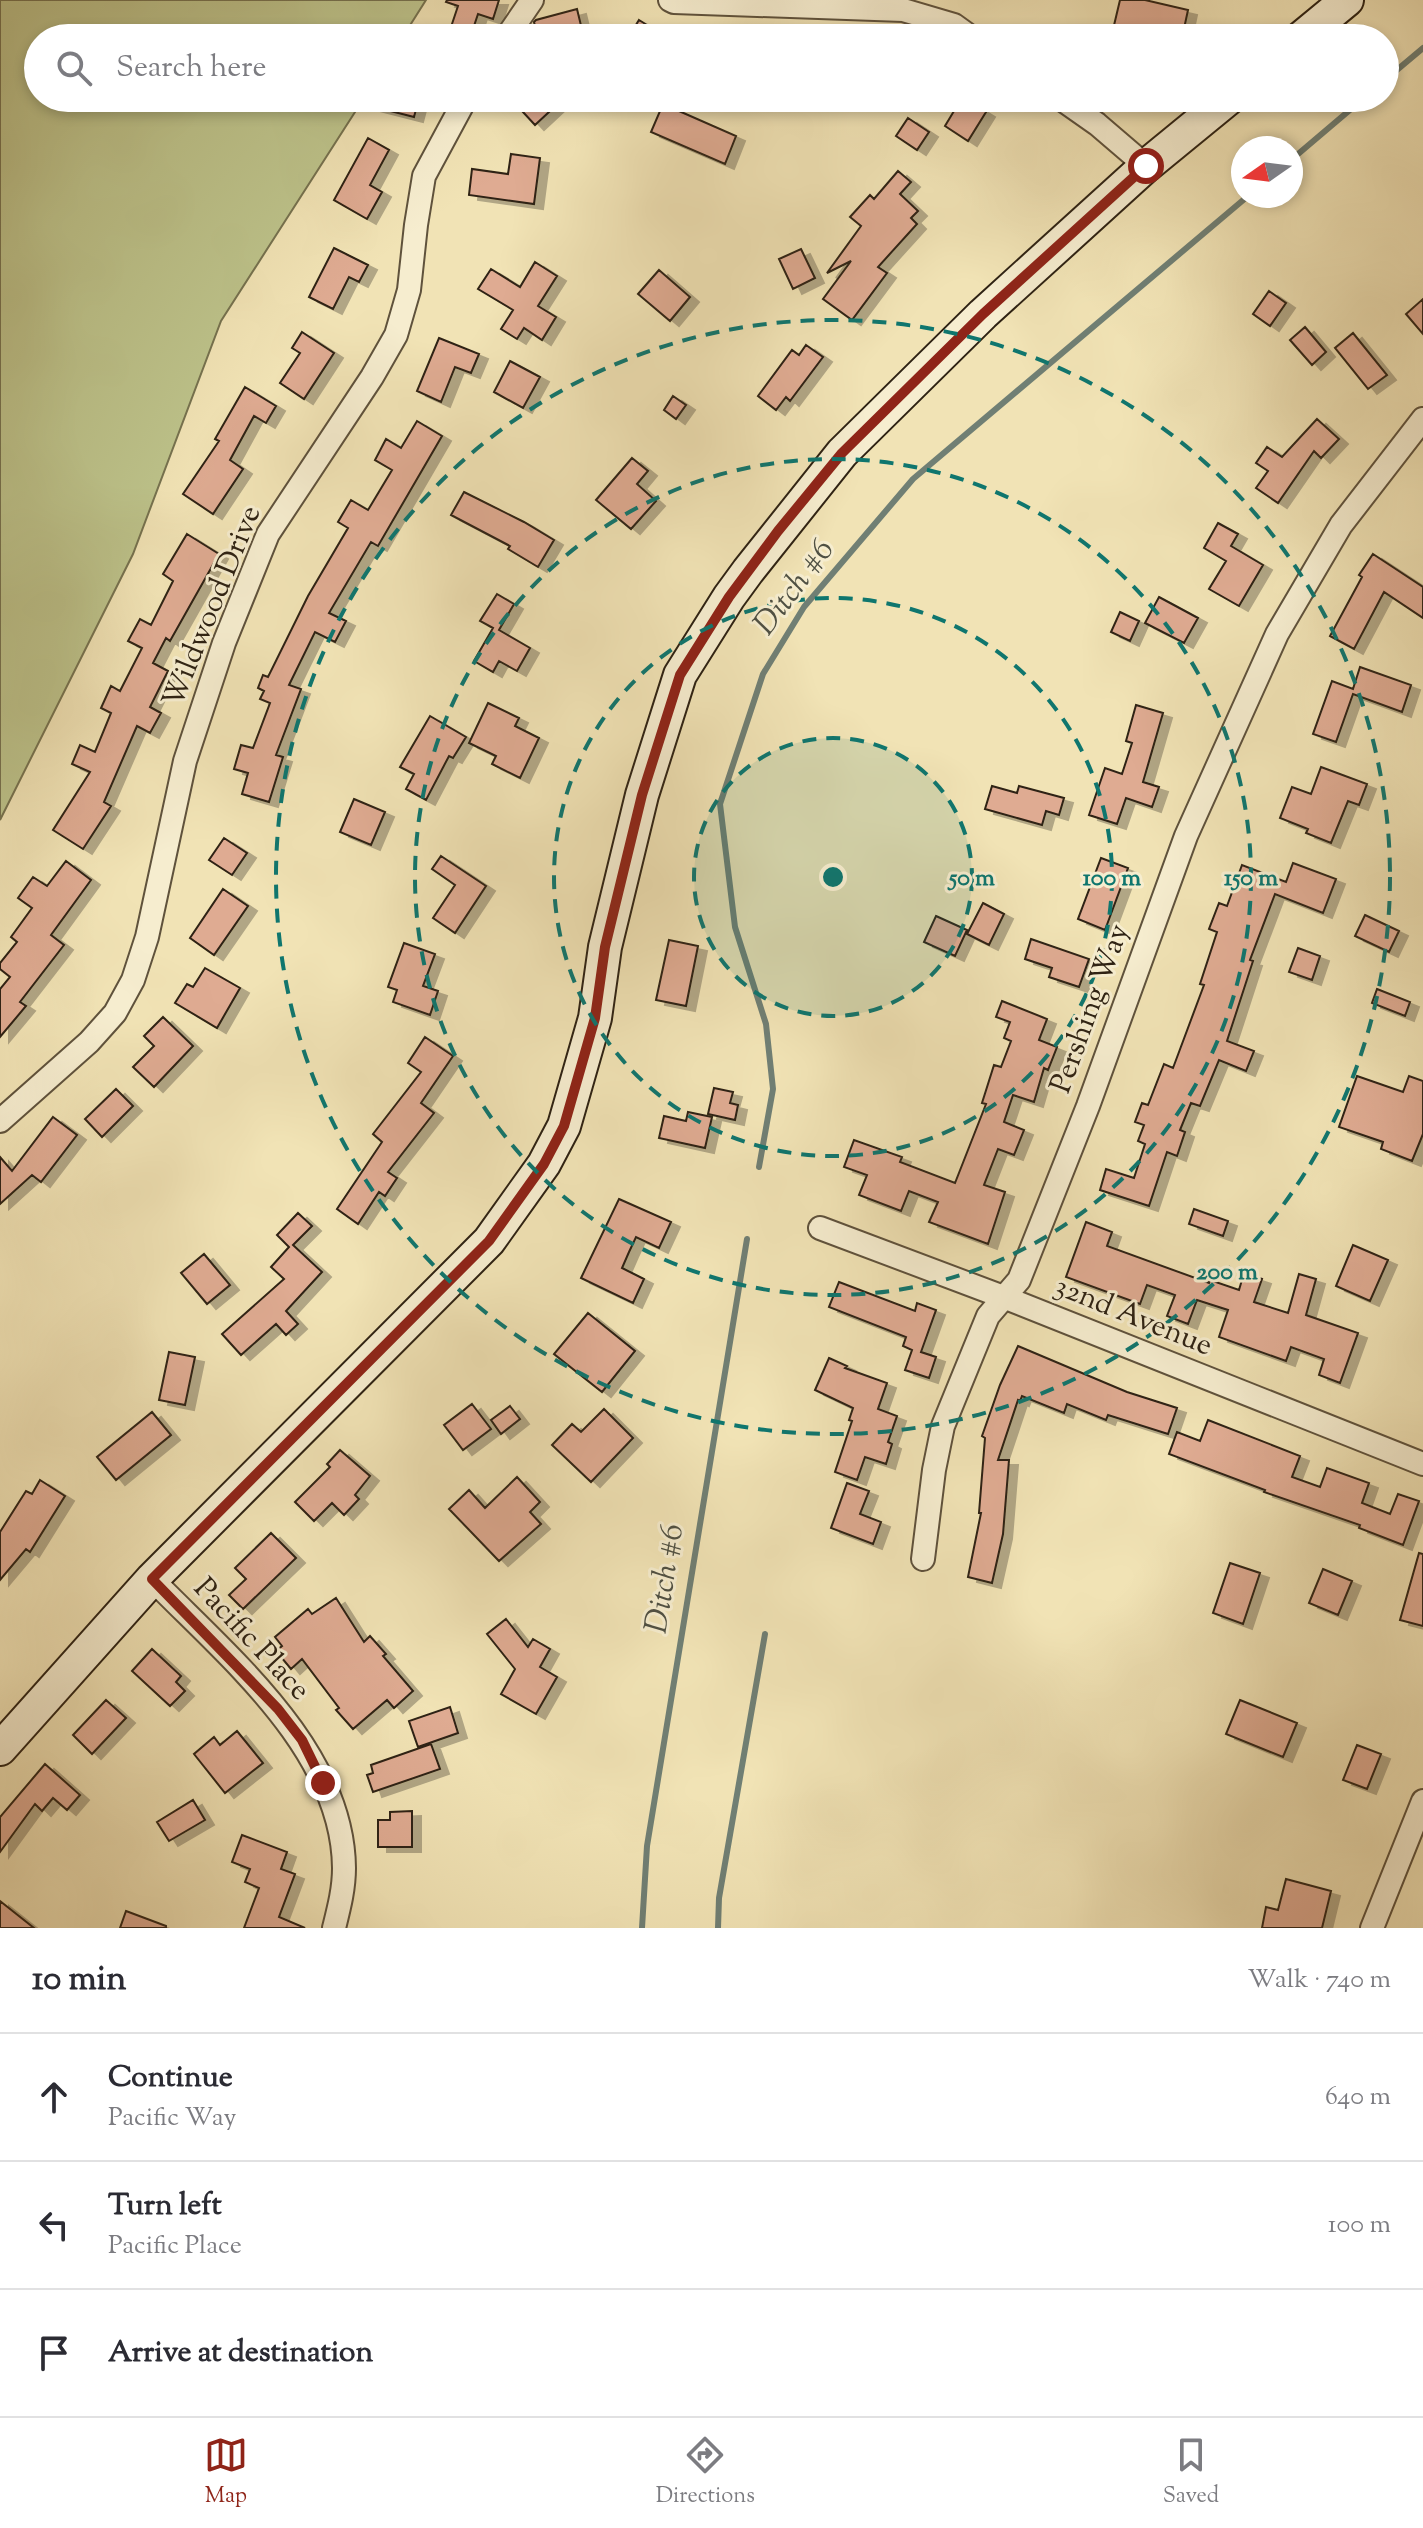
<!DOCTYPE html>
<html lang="en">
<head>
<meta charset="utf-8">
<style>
  :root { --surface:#fff; --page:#f7f7f7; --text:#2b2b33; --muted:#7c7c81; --line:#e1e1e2; --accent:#8f2418 }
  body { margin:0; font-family:"Sorts Mill Goudy",serif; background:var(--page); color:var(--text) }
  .compass { position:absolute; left:1231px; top:136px; width:72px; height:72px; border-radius:50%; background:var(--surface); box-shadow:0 4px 12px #0003; rotate:256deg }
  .stop { position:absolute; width:24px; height:24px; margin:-18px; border:6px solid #8f2418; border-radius:50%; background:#fff }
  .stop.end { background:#8f2418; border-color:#fff; box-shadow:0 2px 8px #0008 }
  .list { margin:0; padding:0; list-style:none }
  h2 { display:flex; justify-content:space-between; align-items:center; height:104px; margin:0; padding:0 32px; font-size:34px }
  h2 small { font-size:26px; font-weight:400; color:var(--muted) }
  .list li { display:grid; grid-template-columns:52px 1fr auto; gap:24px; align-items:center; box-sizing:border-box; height:128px; padding:0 32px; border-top:2px solid var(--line) }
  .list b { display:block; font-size:30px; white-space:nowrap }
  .list p { margin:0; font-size:26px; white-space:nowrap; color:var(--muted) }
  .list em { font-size:26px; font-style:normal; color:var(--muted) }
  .icon { flex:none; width:44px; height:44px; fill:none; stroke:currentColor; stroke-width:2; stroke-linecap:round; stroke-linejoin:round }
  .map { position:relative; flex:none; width:1423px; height:1928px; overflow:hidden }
  .search { position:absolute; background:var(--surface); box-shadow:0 4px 12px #0003; left:24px; right:24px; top:24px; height:88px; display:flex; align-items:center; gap:20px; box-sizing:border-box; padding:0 28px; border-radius:44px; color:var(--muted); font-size:30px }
  .sheet { height:488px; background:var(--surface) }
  nav { display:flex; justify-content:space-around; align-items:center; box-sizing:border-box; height:112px; border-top:2px solid var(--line); background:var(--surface); font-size:22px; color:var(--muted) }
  nav a { display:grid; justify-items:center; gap:4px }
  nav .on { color:var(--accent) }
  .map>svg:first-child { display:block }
  .green { fill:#bdc38b; stroke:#76724f; stroke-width:2 }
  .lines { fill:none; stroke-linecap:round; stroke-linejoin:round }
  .stream { stroke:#707f74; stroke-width:6 }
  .building { fill:#dfab92; stroke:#2e2213; stroke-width:2; filter:url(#shadow) }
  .street-casing { stroke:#5f523c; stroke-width:26 }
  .secondary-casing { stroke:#2e2213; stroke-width:36 }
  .street { stroke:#f6edcf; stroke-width:22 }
  .secondary { stroke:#f6edcf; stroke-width:32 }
  .route { stroke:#8f2418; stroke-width:10 }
  .ring { fill:none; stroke:#0f766e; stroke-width:4; stroke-dasharray:14 10 }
  .labels { text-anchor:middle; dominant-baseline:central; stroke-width:6; stroke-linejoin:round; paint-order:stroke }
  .street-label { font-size:30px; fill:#2e2213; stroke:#f6edcf }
  .water-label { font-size:32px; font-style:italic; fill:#4f5043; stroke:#f6edcf }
  .centre { fill:#0f766e; stroke:#f6edcf; stroke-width:4 }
  .ring-label { font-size:24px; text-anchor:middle; font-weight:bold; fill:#0f766e; stroke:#f6edcf; stroke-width:6; stroke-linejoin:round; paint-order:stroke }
</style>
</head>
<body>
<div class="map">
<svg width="1423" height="1928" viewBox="0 0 1423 1928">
  <defs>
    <filter id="shadow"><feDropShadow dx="9" dy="5" stdDeviation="0" flood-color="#0004"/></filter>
  </defs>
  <rect width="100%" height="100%" fill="#f1e3b5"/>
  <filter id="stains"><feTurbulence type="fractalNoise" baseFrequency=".0025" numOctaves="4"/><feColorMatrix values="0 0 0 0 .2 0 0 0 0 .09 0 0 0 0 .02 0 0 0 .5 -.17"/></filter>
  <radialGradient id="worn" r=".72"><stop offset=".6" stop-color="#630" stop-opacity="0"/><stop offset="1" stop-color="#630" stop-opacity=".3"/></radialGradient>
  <!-- green -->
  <path class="green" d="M 0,0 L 426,0 L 402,38 L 38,38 L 38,98 L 364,98 L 221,321 L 133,554 L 0,820 Z"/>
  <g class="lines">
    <!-- stream -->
    <path class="stream" d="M 1385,80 L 1423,48
      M 1291,160 L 1364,98
      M 759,1167 L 773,1089 L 766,1024 L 735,927 L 720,804 L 763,674 L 804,607 L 913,479 L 1248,196
      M 642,1928 L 647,1846 L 747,1239
      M 718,1928 L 719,1898 L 765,1634"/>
  </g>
  <!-- building -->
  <path class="building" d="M 447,0 L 499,0 L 493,19 L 478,14 L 470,38 L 449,33 L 458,6 L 446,2 Z
    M 1120,0 L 1145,0 L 1188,10 L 1182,38 L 1111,38 Z
    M 577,9 L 584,38 L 538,38 L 534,22 L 536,20 Z
    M 639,20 L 668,38 L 628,38 Z
    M 360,98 L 419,98 L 414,117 L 359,103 Z
    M 510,98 L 564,98 L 535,125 Z
    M 968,101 L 986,112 L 968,141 L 945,126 L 957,106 L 963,109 Z
    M 663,104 L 736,136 L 725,164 L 651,132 Z
    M 908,118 L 929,132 L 917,150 L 896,136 Z
    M 368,138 L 389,150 L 370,185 L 382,192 L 367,219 L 334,200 Z
    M 511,154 L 540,158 L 534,204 L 469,195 L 472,169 L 508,174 Z
    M 898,171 L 911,182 L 900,194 L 918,211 L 911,218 L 917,224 L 878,267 L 887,273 L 852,320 L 823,299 L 851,261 L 827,273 L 861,226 L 850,217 L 870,195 L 874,199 Z
    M 334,248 L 368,265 L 359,282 L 349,277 L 333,309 L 309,297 Z
    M 801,249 L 815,278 L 793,289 L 779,259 Z
    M 535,262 L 557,276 L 538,306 L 556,317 L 542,340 L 524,328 L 517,339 L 501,329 L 513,310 L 478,289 L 491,269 L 520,287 Z
    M 659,270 L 690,297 L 670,321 L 638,294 Z
    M 1269,291 L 1286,303 L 1270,326 L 1253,314 Z
    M 1423,299 L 1423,334 L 1406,314 Z
    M 1305,327 L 1326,352 L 1312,365 L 1290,340 Z
    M 302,332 L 334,353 L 304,399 L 280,383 L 300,353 L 292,348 Z
    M 1353,333 L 1387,375 L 1368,389 L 1335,348 Z
    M 439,338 L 479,354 L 471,373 L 455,367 L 441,402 L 417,391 Z
    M 806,345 L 823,357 L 790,401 L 786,397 L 776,410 L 758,396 L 792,350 L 799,355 Z
    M 510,361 L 540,377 L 523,408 L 494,392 Z
    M 245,387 L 276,406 L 266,423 L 254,416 L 230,460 L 243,469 L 213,514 L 183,494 L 219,441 L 215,439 Z
    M 673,396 L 686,405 L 676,419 L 664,410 Z
    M 1317,419 L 1339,439 L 1321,458 L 1314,451 L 1278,503 L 1256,488 L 1268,471 L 1256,463 L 1267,447 L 1282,457 Z
    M 417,421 L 442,436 L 378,546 L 371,542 L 329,613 L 346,621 L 335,642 L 315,632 L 289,685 L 301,689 L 276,755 L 283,757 L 269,802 L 242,794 L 248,773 L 234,769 L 241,745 L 253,748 L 270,703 L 260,699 L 264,691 L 258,688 L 263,675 L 268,677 L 308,596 L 348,528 L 338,522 L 351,500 L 368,510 L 392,470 L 375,460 L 386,439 L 401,448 Z
    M 632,458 L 648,471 L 637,484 L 656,501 L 631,529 L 596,500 Z
    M 464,492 L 524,522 L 554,540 L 538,567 L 508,549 L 510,546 L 451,515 Z
    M 1218,523 L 1238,534 L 1231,546 L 1263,565 L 1239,606 L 1209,589 L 1226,561 L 1204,548 Z
    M 187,534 L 219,554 L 170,641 L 166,638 L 153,663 L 168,671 L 150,707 L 161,713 L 150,733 L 137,726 L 104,802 L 111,806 L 83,849 L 53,830 L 90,772 L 72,764 L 80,745 L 95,752 L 111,713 L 101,708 L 111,686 L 120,691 L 142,648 L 128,641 L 140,619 L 151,625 L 173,581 L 163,574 Z
    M 1373,554 L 1423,587 L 1423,618 L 1384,592 L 1354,649 L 1330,636 L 1362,577 L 1359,575 Z
    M 497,594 L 514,604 L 499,630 L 530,648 L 517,671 L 499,661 L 493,672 L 474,661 L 493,628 L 480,621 Z
    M 1159,597 L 1198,618 L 1184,643 L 1145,623 Z
    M 1120,612 L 1139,621 L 1130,641 L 1111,632 Z
    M 1360,667 L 1411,685 L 1402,712 L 1353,694 L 1336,742 L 1313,734 L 1332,681 L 1353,689 Z
    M 488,703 L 519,718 L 515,726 L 539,738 L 520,778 L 492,764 L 496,756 L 469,743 Z
    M 1136,705 L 1163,713 L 1143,782 L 1159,787 L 1152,807 L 1126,798 L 1117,824 L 1089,815 L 1105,768 L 1122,774 L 1132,743 L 1126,741 Z
    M 430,716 L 466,737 L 453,758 L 449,756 L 426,800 L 406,789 L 414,774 L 400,767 Z
    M 1321,767 L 1367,784 L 1359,805 L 1348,801 L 1331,843 L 1306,833 L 1308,829 L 1280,818 L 1292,787 L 1311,794 Z
    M 992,786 L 1017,793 L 1019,786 L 1064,798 L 1059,815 L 1046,811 L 1042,825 L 985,809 Z
    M 354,799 L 385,812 L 371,845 L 340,832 Z
    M 224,838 L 247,853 L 232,875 L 209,860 Z
    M 441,856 L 486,886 L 455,933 L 433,918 L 455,885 L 432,869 Z
    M 1101,858 L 1128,868 L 1105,930 L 1078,919 Z
    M 66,861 L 91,880 L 51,935 L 64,945 L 20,1002 L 26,1006 L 0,1037 L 0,989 L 10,977 L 0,969 L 0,963 L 17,942 L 11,937 L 32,908 L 18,898 L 33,877 L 47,886 Z
    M 1293,863 L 1336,879 L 1323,913 L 1275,894 L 1250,960 L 1253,961 L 1227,1041 L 1254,1051 L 1246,1071 L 1219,1060 L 1200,1106 L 1191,1103 L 1180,1130 L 1185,1132 L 1177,1156 L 1167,1152 L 1149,1206 L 1100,1190 L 1106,1169 L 1134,1178 L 1145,1144 L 1138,1141 L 1144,1125 L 1135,1122 L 1142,1103 L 1148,1105 L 1164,1064 L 1173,1068 L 1204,985 L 1200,984 L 1217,932 L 1209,929 L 1219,903 L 1227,906 L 1242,865 L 1286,882 Z
    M 223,889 L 248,906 L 214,955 L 190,938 Z
    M 983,903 L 1004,914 L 989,945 L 967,934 Z
    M 1365,915 L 1399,931 L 1389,952 L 1355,936 Z
    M 936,916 L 967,930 L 955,956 L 924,942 Z
    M 1031,939 L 1089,959 L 1079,987 L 1049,977 L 1052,968 L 1025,959 Z
    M 669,940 L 698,946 L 686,1006 L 656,1000 Z
    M 404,943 L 435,954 L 423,986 L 438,991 L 430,1015 L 393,1002 L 397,990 L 388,987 Z
    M 1298,948 L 1320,956 L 1312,980 L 1289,972 Z
    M 205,968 L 240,988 L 217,1028 L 175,1003 L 187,984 L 193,987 Z
    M 1377,989 L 1410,1002 L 1405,1016 L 1372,1003 Z
    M 1002,1001 L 1047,1019 L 1039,1040 L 1057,1047 L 1048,1070 L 1044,1068 L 1034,1102 L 1013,1095 L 1004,1122 L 1024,1130 L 1014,1155 L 998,1149 L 984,1185 L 1005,1192 L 988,1244 L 929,1222 L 938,1202 L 909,1191 L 901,1211 L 859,1195 L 867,1175 L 844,1167 L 854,1140 L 902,1157 L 900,1162 L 955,1183 L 986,1104 L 982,1103 L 994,1065 L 1001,1067 L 1011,1041 L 1004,1038 L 1010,1022 L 996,1017 Z
    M 163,1017 L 193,1046 L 154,1087 L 133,1067 L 154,1046 L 144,1036 Z
    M 425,1037 L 453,1056 L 421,1103 L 434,1113 L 388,1172 L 397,1178 L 385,1196 L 379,1192 L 358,1224 L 337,1209 L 382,1142 L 373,1134 L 421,1072 L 408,1063 Z
    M 1357,1076 L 1403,1092 L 1409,1076 L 1423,1081 L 1423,1134 L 1412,1161 L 1381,1149 L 1383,1142 L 1339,1127 Z
    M 714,1088 L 733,1092 L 730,1103 L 738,1105 L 735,1120 L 708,1114 Z
    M 116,1089 L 133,1106 L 102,1137 L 85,1119 Z
    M 688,1112 L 712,1117 L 705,1148 L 659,1138 L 664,1116 L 686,1121 Z
    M 53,1117 L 77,1135 L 41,1182 L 32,1175 L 0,1204 L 0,1157 L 12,1171 Z
    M 619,1199 L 671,1222 L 659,1248 L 636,1237 L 629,1252 L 622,1268 L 644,1279 L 633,1303 L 581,1278 Z
    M 1194,1209 L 1228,1221 L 1223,1236 L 1189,1224 Z
    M 298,1213 L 312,1226 L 293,1245 L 322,1272 L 286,1311 L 298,1324 L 286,1335 L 276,1324 L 241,1355 L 222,1334 L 284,1279 L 271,1267 L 289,1247 L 277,1235 Z
    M 1086,1222 L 1112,1232 L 1107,1246 L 1209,1283 L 1210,1280 L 1239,1290 L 1244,1273 L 1262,1279 L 1254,1302 L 1288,1313 L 1299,1274 L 1316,1279 L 1306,1315 L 1358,1333 L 1340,1383 L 1319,1375 L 1324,1359 L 1291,1347 L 1286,1361 L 1219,1337 L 1228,1310 L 1197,1300 L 1188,1324 L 1167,1316 L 1175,1295 L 1147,1285 L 1140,1304 L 1066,1277 Z
    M 1353,1245 L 1388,1260 L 1370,1301 L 1336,1286 Z
    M 204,1254 L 230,1285 L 207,1304 L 181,1273 Z
    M 839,1282 L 915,1311 L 917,1303 L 936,1310 L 921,1352 L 936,1357 L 929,1378 L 905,1370 L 912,1350 L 903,1346 L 906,1337 L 829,1307 Z
    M 588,1313 L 635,1351 L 602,1392 L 554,1354 Z
    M 1018,1346 L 1127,1392 L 1177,1408 L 1168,1434 L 1108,1415 L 1106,1420 L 1067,1404 L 1064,1413 L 1022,1396 L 1020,1401 L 1018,1400 L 998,1460 L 1009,1460 L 1003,1534 L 992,1583 L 968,1577 L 981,1513 L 979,1513 L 985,1438 L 982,1436 L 1000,1385 Z
    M 169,1352 L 195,1357 L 185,1405 L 159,1400 Z
    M 829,1358 L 847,1366 L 845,1368 L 887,1383 L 878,1409 L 897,1416 L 888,1442 L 892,1444 L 886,1464 L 865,1457 L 857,1480 L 835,1472 L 852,1421 L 849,1420 L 853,1408 L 815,1390 Z
    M 472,1404 L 491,1429 L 463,1450 L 444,1425 Z
    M 510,1406 L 520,1419 L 501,1434 L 491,1420 Z
    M 604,1409 L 633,1438 L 591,1482 L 552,1445 L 572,1424 L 581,1432 Z
    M 152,1412 L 171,1435 L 116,1480 L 97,1457 Z
    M 1208,1420 L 1300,1456 L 1292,1477 L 1320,1487 L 1327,1468 L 1369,1483 L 1362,1503 L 1390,1514 L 1398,1494 L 1419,1501 L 1403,1545 L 1359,1528 L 1360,1525 L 1264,1492 L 1265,1490 L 1169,1454 L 1177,1432 L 1200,1441 Z
    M 340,1450 L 370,1476 L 355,1495 L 359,1499 L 344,1515 L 332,1503 L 314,1521 L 295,1502 L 330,1467 L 327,1464 Z
    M 517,1477 L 540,1502 L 530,1512 L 541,1524 L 499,1561 L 449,1509 L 469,1490 L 485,1508 Z
    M 40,1480 L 65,1496 L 30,1552 L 26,1549 L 0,1580 L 0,1532 L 26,1491 L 32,1494 Z
    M 847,1483 L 869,1491 L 860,1514 L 881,1522 L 873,1544 L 831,1528 Z
    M 271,1533 L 296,1558 L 243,1609 L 229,1595 L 246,1579 L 235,1568 Z
    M 1419,1553 L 1423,1554 L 1423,1626 L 1400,1620 Z
    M 1230,1563 L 1260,1573 L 1243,1624 L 1213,1613 Z
    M 1323,1569 L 1352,1581 L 1338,1615 L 1309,1603 Z
    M 336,1598 L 364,1642 L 370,1636 L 386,1654 L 383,1656 L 413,1691 L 394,1708 L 387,1700 L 353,1729 L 336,1710 L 339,1708 L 302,1659 L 291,1669 L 276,1651 L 282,1646 L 275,1637 L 308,1609 L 312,1614 Z
    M 506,1619 L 528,1647 L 533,1639 L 550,1649 L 540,1667 L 557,1677 L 536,1714 L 501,1694 L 515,1669 L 487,1634 Z
    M 152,1649 L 181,1676 L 176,1682 L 185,1691 L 170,1706 L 132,1671 Z
    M 106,1700 L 126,1718 L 92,1754 L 73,1735 Z
    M 1240,1700 L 1297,1723 L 1283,1757 L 1226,1734 Z
    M 450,1707 L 458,1733 L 418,1747 L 409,1721 Z
    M 237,1731 L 263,1763 L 225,1793 L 194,1754 L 214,1737 L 220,1745 Z
    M 431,1744 L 440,1769 L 373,1792 L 367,1775 L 373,1773 L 371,1765 Z
    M 1357,1745 L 1381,1754 L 1367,1789 L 1343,1780 Z
    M 45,1764 L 80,1795 L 67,1810 L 53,1798 L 42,1811 L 35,1804 L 0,1852 L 0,1817 Z
    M 193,1800 L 205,1820 L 169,1841 L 157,1822 Z
    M 412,1811 L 412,1847 L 378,1847 L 378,1820 L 390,1820 L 390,1812 Z
    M 242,1835 L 287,1852 L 281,1869 L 295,1874 L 279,1917 L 305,1928 L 244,1928 L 259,1888 L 245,1882 L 250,1869 L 232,1862 Z
    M 1286,1879 L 1331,1891 L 1322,1928 L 1262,1928 L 1266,1907 L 1278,1910 Z
    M 0,1901 L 34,1928 L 0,1928 Z
    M 126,1911 L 166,1926 L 166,1928 L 120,1928 Z"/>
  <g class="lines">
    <!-- street casing -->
    <g class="street-casing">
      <path id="street" d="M 670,0 L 674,2 L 903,10 L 954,25 L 972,38
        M 506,38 L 532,0
        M 1060,98 L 1097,124 L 1146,166
        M 0,1121 L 89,1042 L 115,1013 L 133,980 L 147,937 L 185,761 L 224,643 L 268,534 L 372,377 L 396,335 L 409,290 L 416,225 L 424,176 L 466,98
        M 820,1228 L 1006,1298 L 1423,1464
        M 923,1559 L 934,1470 L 943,1426 L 988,1316 L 1019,1280 L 1088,1106 L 1186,836 L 1277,634 L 1341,525 L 1423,419
        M 152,1579 C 228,1657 343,1750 344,1868 C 344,1889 339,1908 334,1928
        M 1372,1928 L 1423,1801"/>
    </g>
    <!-- secondary casing -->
    <g class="secondary-casing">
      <path id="secondary" d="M 1301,38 L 1347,0
        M 0,1749 L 152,1579 L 489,1241 L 544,1164 L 564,1126 L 595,1018 L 605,947 L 642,795 L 680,675 L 729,597 L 748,571 L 842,453 L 983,314 L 1146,166 L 1229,98"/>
    </g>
    <!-- street -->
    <use href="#street" class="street"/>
    <!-- secondary -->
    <use href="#secondary" class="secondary"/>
  </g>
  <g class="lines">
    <!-- route -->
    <path class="route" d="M 323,1783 L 302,1740 L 278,1709 L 152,1579 L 489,1241 L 544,1164 L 564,1126 L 595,1018 L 605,947 L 642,795 L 680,675 L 729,597 L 778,531 L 842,453 L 983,314 L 1146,166"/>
  </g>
  <!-- distance rings -->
  <circle cx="833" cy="877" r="139" fill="#0f766e" fill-opacity=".12"/>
  <g class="ring">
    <circle cx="833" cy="877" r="139"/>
    <circle cx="833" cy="877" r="279"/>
    <circle cx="833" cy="877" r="418"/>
    <circle cx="833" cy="877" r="557"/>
  </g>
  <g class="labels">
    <!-- street labels -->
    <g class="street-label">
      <text transform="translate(213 607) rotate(-68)">Wildwood Drive</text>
      <text transform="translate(1091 1009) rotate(-70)">Pershing Way</text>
      <text transform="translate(1133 1317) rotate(22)">32nd Avenue</text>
      <text transform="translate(251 1640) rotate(47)">Pacific Place</text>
    </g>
    <!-- water labels -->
    <g class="water-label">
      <text transform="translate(795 588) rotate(-53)">Ditch #6</text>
      <text transform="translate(666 1579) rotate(-81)">Ditch #6</text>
    </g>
  </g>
  <circle cx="833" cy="877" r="12" class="centre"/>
  <g class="ring-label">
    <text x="972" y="885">50 m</text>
    <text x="1112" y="885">100 m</text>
    <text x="1251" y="885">150 m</text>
    <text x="1227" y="1279">200 m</text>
  </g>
  <rect width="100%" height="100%" filter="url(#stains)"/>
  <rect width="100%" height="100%" fill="url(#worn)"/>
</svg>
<svg class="compass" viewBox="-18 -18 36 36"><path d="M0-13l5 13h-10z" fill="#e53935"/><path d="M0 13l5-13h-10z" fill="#7c7c81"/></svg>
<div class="stop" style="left:1146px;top:166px"></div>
<div class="stop end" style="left:323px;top:1783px"></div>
<div class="search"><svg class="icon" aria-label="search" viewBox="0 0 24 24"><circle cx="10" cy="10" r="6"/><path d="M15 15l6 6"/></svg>Search here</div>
</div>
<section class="sheet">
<h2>10 min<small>Walk · 740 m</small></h2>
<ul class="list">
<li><svg class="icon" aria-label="ahead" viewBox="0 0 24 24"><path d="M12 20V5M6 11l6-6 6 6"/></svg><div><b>Continue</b><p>Pacific Way</p></div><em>640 m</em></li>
<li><svg class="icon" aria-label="left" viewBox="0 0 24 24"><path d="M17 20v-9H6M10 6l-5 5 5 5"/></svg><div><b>Turn left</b><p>Pacific Place</p></div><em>100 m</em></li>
<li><svg class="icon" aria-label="arrive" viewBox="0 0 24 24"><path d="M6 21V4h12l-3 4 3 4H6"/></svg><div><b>Arrive at destination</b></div></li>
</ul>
</section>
<nav>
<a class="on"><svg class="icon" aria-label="map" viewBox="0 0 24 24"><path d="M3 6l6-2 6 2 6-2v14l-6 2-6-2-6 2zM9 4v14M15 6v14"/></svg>Map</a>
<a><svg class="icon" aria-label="directions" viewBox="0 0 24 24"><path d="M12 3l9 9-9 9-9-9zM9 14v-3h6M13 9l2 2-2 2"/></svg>Directions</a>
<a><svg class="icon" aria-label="saved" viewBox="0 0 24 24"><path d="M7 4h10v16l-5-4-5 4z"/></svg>Saved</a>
</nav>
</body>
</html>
